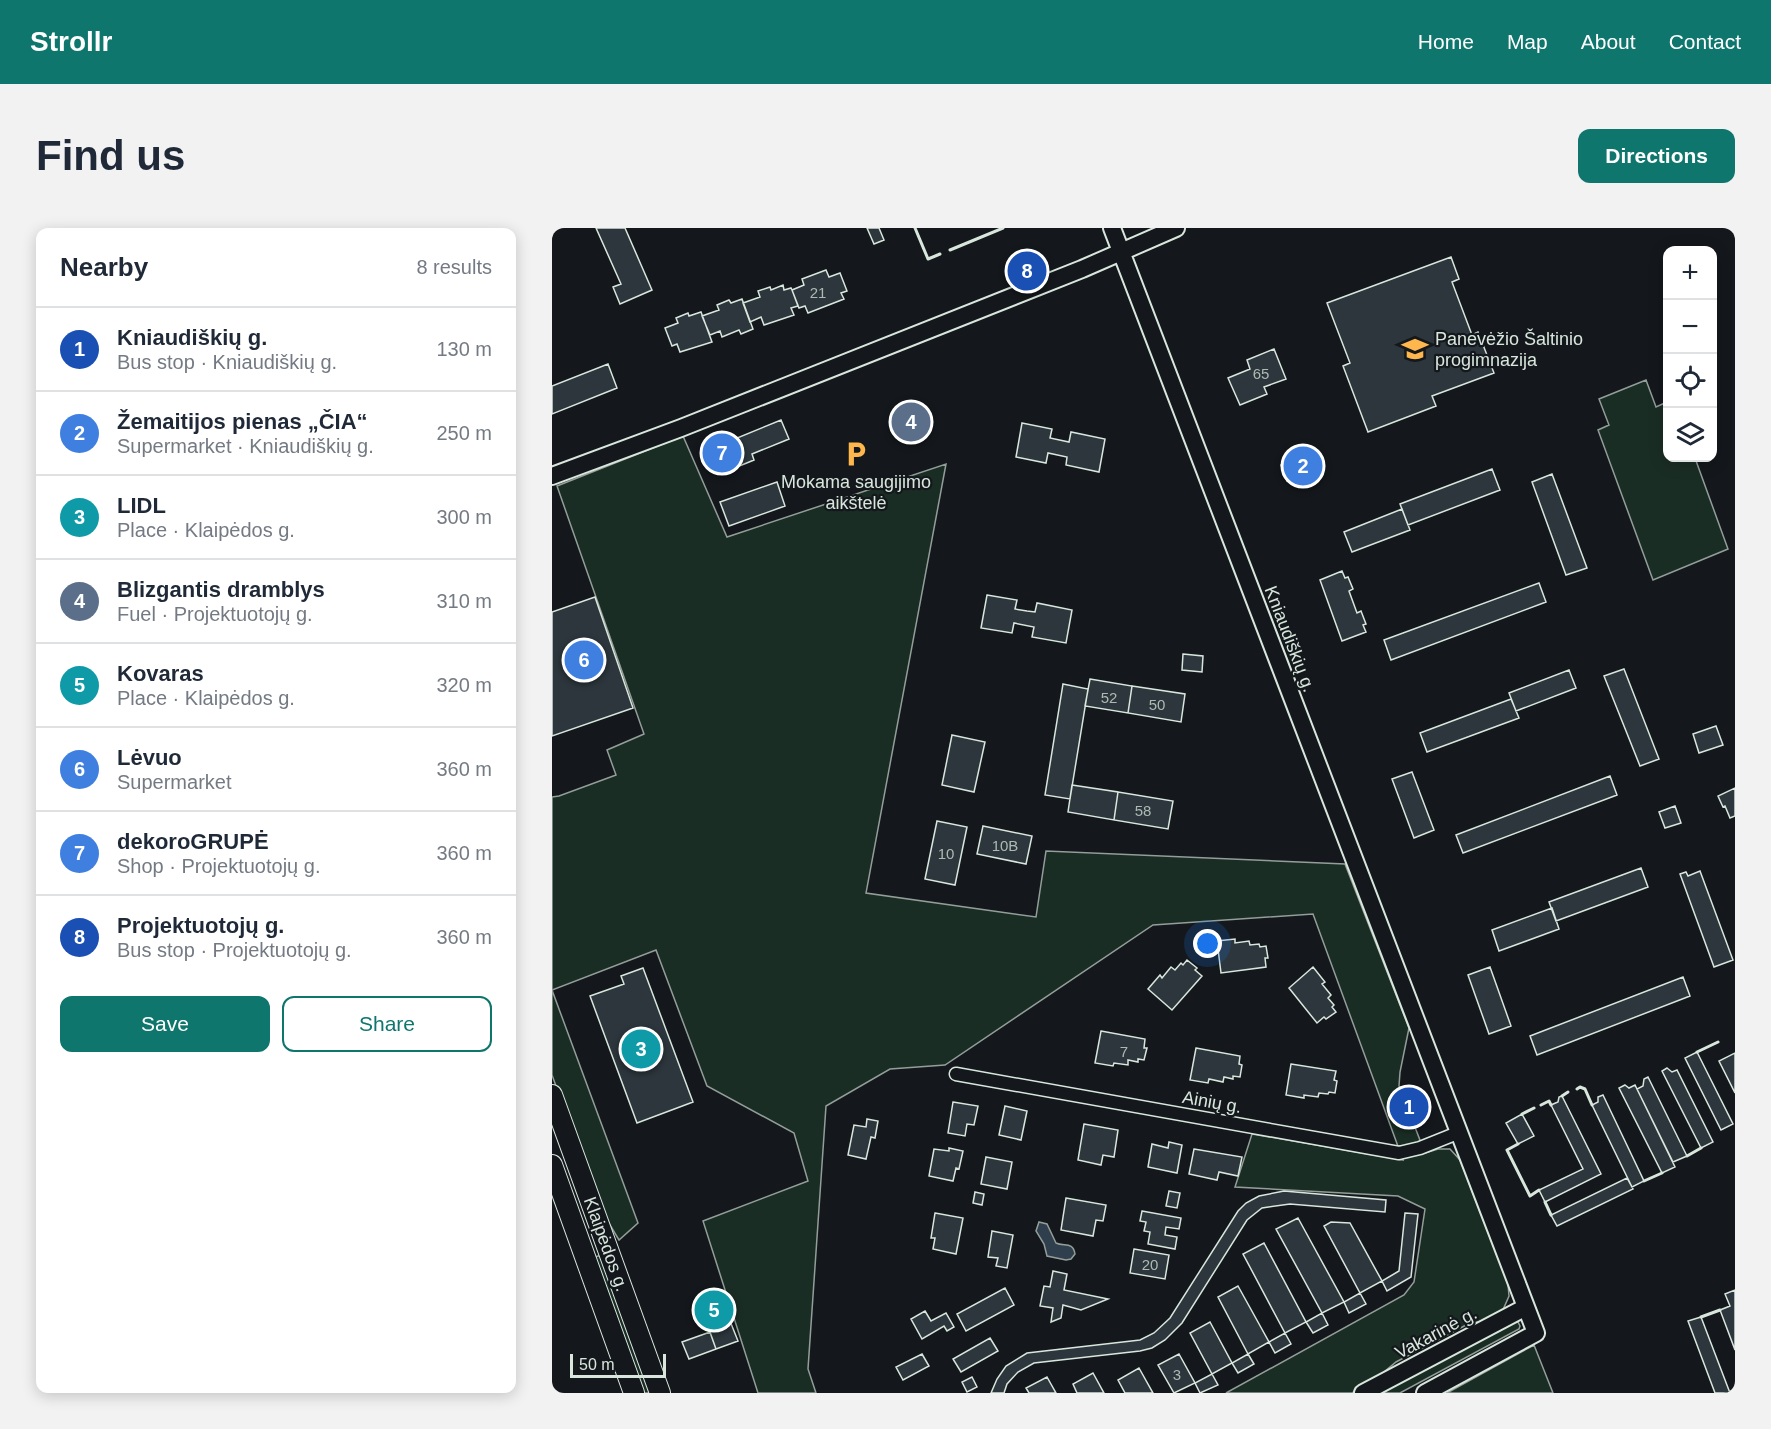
<!DOCTYPE html>
<html lang="en">
<head>
<meta charset="utf-8">
<style>
  :root { --surface:#fff; --page:#f2f2f3; --text:#1f2937; --muted:#747a83; --line:#e0e1e3; --accent:#0f766e }
  body { margin:0; font-family:Helvetica,sans-serif; background:var(--page); color:var(--text) }
  .controls { position:absolute; right:18px; top:18px; display:grid; overflow:hidden; border-radius:12px; box-shadow:0 3px 15px #0003 }
  .controls button { width:54px; height:54px; display:grid; place-items:center; padding:0; border:0; border-bottom:2px solid var(--line); background:var(--surface); color:var(--text); font:30px sans-serif }
  .scale { position:absolute; left:18px; bottom:15px; width:96px; box-sizing:border-box; padding-left:6px; border:3px solid #d8e6dc; border-top:0; font-size:16px; line-height:21px; white-space:nowrap; color:#d8e6dc; -webkit-text-stroke:4px #14181c; paint-order:stroke }
  .you { position:absolute; left:656px; top:716px; width:21px; height:21px; margin:-15px; border:4px solid #fff; border-radius:50%; background:#1a73e8; box-shadow:0 0 0 9px #1a73e833 }
  .badge { display:grid; place-items:center; width:39px; height:39px; border-radius:50%; background:var(--accent); color:#fff; font-size:20px; font-weight:700 }
  .pin { position:absolute; translate:-50% -50%; border:3px solid #fff; box-shadow:0 2px 6px #0006 }
  .list { margin:0; padding:0; list-style:none }
  h2 { display:flex; justify-content:space-between; align-items:center; height:78px; margin:0; padding:0 24px; font-size:26px }
  h2 small { font-size:20px; font-weight:400; color:var(--muted) }
  .list li { display:grid; grid-template-columns:39px 1fr auto; gap:18px; align-items:center; box-sizing:border-box; height:84px; padding:0 24px; border-top:2px solid var(--line) }
  .list b { display:block; font-size:22px; white-space:nowrap }
  .list p { margin:0; font-size:20px; white-space:nowrap; color:var(--muted) }
  .list em { font-size:20px; font-style:normal; color:var(--muted) }
  .actions { display:flex; gap:12px; padding:18px 24px }
  .actions a { flex:1; padding:14px 0; border:2px solid var(--accent); border-radius:12px; text-align:center; font-size:21px; color:var(--accent) }
  .actions .main { background:var(--accent); color:#fff }
  .icon { flex:none; width:33px; height:33px; fill:none; stroke:currentColor; stroke-width:2; stroke-linecap:round; stroke-linejoin:round }
  .map { position:relative; flex:none; width:1183px; height:1165px; overflow:hidden; border-radius:12px }
  header { display:flex; align-items:center; gap:36px; box-sizing:border-box; height:84px; padding:0 30px; background:var(--accent); color:#fff }
  header strong { font-size:28px }
  nav { display:flex; gap:33px; margin-inline-start:auto; font-size:21px }
  .intro { display:flex; align-items:center; justify-content:space-between; box-sizing:border-box; height:144px; padding:0 36px }
  h1 { margin:0; font-size:42px }
  .button { padding:15px 27px; border-radius:12px; background:var(--accent); color:#fff; font-size:21px; font-weight:700 }
  main { display:flex; gap:36px; padding:0 36px }
  aside { flex:1; background:var(--surface); border-radius:12px; box-shadow:0 3px 15px #0003 }
  .map>svg:first-child { display:block }
  .green { fill:#1a2d24; stroke:#939e99; stroke-width:1.5 }
  .water { fill:#2f3f4d; stroke:#939e99; stroke-width:1.5 }
  .building { fill:#2c363c; stroke:#d8e6dc; stroke-width:1.5 }
  .lines { fill:none; stroke-linecap:round; stroke-linejoin:round }
  .minor-casing { stroke:#d8e6dc; stroke-width:15 }
  .secondary-casing { stroke:#d8e6dc; stroke-width:20 }
  .trunk-casing { stroke:#d8e6dc; stroke-width:22 }
  .minor { stroke:#14181c; stroke-width:12 }
  .secondary { stroke:#14181c; stroke-width:16 }
  .trunk { stroke:#14181c; stroke-width:20 }
  .wall { stroke:#d8e6dc; stroke-width:3 }
  .labels { text-anchor:middle; dominant-baseline:central; stroke-width:4.5; stroke-linejoin:round; paint-order:stroke }
  .number-label { font-size:15px; fill:#adbab4 }
  .poi-label { font-size:18px; fill:#d8e6dc; stroke:#14181c; text-anchor:start }
  .street-label { font-size:18px; fill:#d8e6dc; stroke:#14181c }
</style>
</head>
<body>
<header>
<strong>Strollr</strong>
<nav><a>Home</a><a>Map</a><a>About</a><a>Contact</a></nav>
</header>
<div class="intro"><h1>Find us</h1><a class="button">Directions</a></div>
<main>
<aside>
<h2>Nearby<small>8 results</small></h2>
<ul class="list">
<li><span class="badge" style="background:#1a4fb4">1</span><div><b>Kniaudiškių g.</b><p>Bus stop · Kniaudiškių g.</p></div><em>130 m</em></li>
<li><span class="badge" style="background:#3f7fe0">2</span><div><b>Žemaitijos pienas „ČIA“</b><p>Supermarket · Kniaudiškių g.</p></div><em>250 m</em></li>
<li><span class="badge" style="background:#0f9aa8">3</span><div><b>LIDL</b><p>Place · Klaipėdos g.</p></div><em>300 m</em></li>
<li><span class="badge" style="background:#5c6f8a">4</span><div><b>Blizgantis dramblys</b><p>Fuel · Projektuotojų g.</p></div><em>310 m</em></li>
<li><span class="badge" style="background:#0f9aa8">5</span><div><b>Kovaras</b><p>Place · Klaipėdos g.</p></div><em>320 m</em></li>
<li><span class="badge" style="background:#3f7fe0">6</span><div><b>Lėvuo</b><p>Supermarket</p></div><em>360 m</em></li>
<li><span class="badge" style="background:#3f7fe0">7</span><div><b>dekoroGRUPĖ</b><p>Shop · Projektuotojų g.</p></div><em>360 m</em></li>
<li><span class="badge" style="background:#1a4fb4">8</span><div><b>Projektuotojų g.</b><p>Bus stop · Projektuotojų g.</p></div><em>360 m</em></li>
</ul>
<div class="actions"><a class="main">Save</a><a>Share</a></div>
</aside>
<div class="map">
<svg width="1183" height="1165" viewBox="0 0 1183 1165">
  <rect width="100%" height="100%" fill="#14181c"/>
  <!-- green -->
  <path class="green" d="M 1094,152 L 1104,179 L 1115,174 L 1116,230 L 1143,230 L 1176,321 L 1101,352 L 1046,202 L 1057,197 L 1047,171 Z
    M 131,208 L 175,309 L 394,236 L 314,665 L 484,689 L 494,623 L 793,636 L 857,800 L 848,844 L 847,858 L 873,925 L 886,921 L 898,921 L 908,932 L 956,1056 L 957,1068 L 950,1084 L 940,1091 L 916,1096 L 844,1134 L 819,1155 L 800,1165 L 674,1165 L 852,1067 L 862,1054 L 873,981 L 846,968 L 683,959 L 700,906 L 851,932 L 761,686 L 601,697 L 393,837 L 338,841 L 274,878 L 256,1141 L 264,1165 L 206,1165 L 151,993 L 256,953 L 242,905 L 155,858 L 104,722 L 0,762 L 86,995 L 67,1012 L 49,982 L 0,847 L 0,569 L 7,568 L 64,547 L 55,522 L 92,506 L 5,258 Z
    M 46,1028 L 49,1028 L 101,1165 L 89,1165 L 43,1029 Z
    M 963,1094 L 966,1094 L 968,1098 L 967,1101 L 848,1165 L 828,1165 Z
    M 982,1117 L 1001,1165 L 895,1165 Z"/>
  <!-- water -->
  <path class="water" d="M 487,994 L 495,996 L 504,1015 C 512,1019 521,1013 523,1026 L 519,1031 L 514,1032 L 495,1028 L 492,1016 L 484,1003 Z"/>
  <!-- building -->
  <path class="building" d="M 44,0 L 73,0 L 100,62 L 68,76 L 61,59 L 69,56 Z
    M 315,0 L 327,0 L 332,12 L 322,16 Z
    M 899,29 L 907,51 L 900,54 L 920,107 L 926,104 L 942,145 L 880,168 L 884,178 L 816,204 L 791,138 L 798,135 L 775,75 Z
    M 274,42 L 277,49 L 288,45 L 295,63 L 289,65 L 292,71 L 256,85 L 253,78 L 247,80 L 240,62 L 252,57 L 250,51 Z
    M 231,57 L 232,62 L 239,60 L 240,62 L 246,78 L 239,80 L 242,87 L 212,97 L 209,89 L 198,94 L 191,75 L 208,69 L 206,63 L 218,59 L 219,62 Z
    M 190,71 L 201,101 L 189,106 L 187,102 L 170,109 L 168,103 L 158,107 L 150,88 L 167,82 L 165,77 L 177,72 L 179,75 Z
    M 149,84 L 160,114 L 128,124 L 125,116 L 120,118 L 113,100 L 126,95 L 124,90 L 136,85 L 137,88 Z
    M 722,121 L 734,151 L 712,159 L 715,166 L 688,177 L 676,150 L 698,141 L 695,132 Z
    M 56,136 L 65,160 L 0,186 L 0,158 Z
    M 369,181 L 375,199 L 349,207 L 344,190 Z
    M 229,192 L 237,211 L 200,226 L 202,232 L 185,239 L 183,233 L 164,241 L 156,222 Z
    M 470,195 L 500,201 L 498,210 L 517,214 L 519,204 L 553,211 L 547,244 L 514,237 L 515,229 L 496,225 L 494,235 L 464,229 Z
    M 766,223 L 772,239 L 735,253 L 729,237 Z
    M 940,241 L 948,262 L 856,297 L 848,276 Z
    M 1000,246 L 1035,340 L 1014,347 L 980,254 Z
    M 225,254 L 233,278 L 177,298 L 168,274 Z
    M 850,281 L 858,302 L 800,324 L 792,304 Z
    M 790,343 L 793,350 L 796,349 L 801,361 L 797,363 L 805,385 L 809,383 L 814,396 L 811,397 L 814,404 L 790,413 L 768,352 Z
    M 987,355 L 994,374 L 839,432 L 832,412 Z
    M 435,367 L 465,372 L 463,381 L 475,383 L 483,384 L 485,375 L 520,382 L 514,415 L 480,409 L 482,399 L 462,395 L 460,405 L 429,400 Z
    M 43,369 L 81,480 L 0,508 L 0,384 Z
    M 631,426 L 651,428 L 650,444 L 630,442 Z
    M 1072,441 L 1107,531 L 1088,538 L 1052,448 Z
    M 1017,442 L 1024,460 L 964,483 L 957,465 Z
    M 538,451 L 580,458 L 576,485 L 533,478 Z
    M 511,456 L 536,461 L 518,571 L 493,567 Z
    M 580,458 L 633,466 L 629,494 L 576,485 Z
    M 959,471 L 967,490 L 875,524 L 868,505 Z
    M 1164,498 L 1171,517 L 1147,525 L 1141,506 Z
    M 400,507 L 433,514 L 422,564 L 390,557 Z
    M 860,544 L 882,602 L 862,610 L 840,551 Z
    M 1058,548 L 1065,567 L 911,625 L 904,607 Z
    M 520,557 L 566,564 L 562,592 L 516,584 Z
    M 1183,560 L 1183,588 L 1178,590 L 1173,578 L 1171,579 L 1166,568 Z
    M 566,564 L 621,573 L 616,601 L 562,592 Z
    M 1123,578 L 1129,595 L 1113,600 L 1107,584 Z
    M 385,593 L 415,599 L 403,657 L 373,651 Z
    M 431,598 L 480,608 L 474,636 L 425,626 Z
    M 1089,640 L 1096,659 L 1004,693 L 997,674 Z
    M 1148,643 L 1181,732 L 1162,739 L 1128,646 L 1134,644 L 1136,648 Z
    M 1000,680 L 1007,701 L 947,723 L 940,702 Z
    M 683,711 L 683,715 L 697,713 L 698,717 L 707,716 L 708,719 L 714,718 L 716,730 L 713,730 L 714,739 L 669,745 L 665,713 Z
    M 635,732 L 645,740 L 643,742 L 650,748 L 620,782 L 596,761 L 608,747 L 610,750 L 619,739 L 623,742 L 629,735 L 631,737 Z
    M 761,739 L 773,754 L 770,756 L 779,767 L 776,770 L 782,777 L 780,779 L 784,784 L 774,791 L 772,789 L 765,795 L 737,760 Z
    M 938,739 L 959,798 L 937,806 L 916,747 Z
    M 91,740 L 141,874 L 85,895 L 38,768 L 72,756 L 69,748 Z
    M 1131,749 L 1138,768 L 985,827 L 978,808 Z
    M 549,803 L 593,811 L 592,820 L 595,820 L 592,832 L 586,831 L 586,834 L 576,832 L 576,837 L 562,835 L 561,838 L 543,835 Z
    M 644,820 L 688,828 L 687,836 L 690,837 L 688,849 L 681,848 L 681,851 L 672,849 L 671,854 L 657,851 L 656,855 L 638,852 Z
    M 1145,824 L 1181,896 L 1169,902 L 1133,830 Z
    M 1183,825 L 1183,865 L 1167,833 Z
    M 739,836 L 784,843 L 782,852 L 785,853 L 783,865 L 777,864 L 776,866 L 767,865 L 766,869 L 752,867 L 752,870 L 734,867 Z
    M 1115,840 L 1120,844 L 1125,842 L 1161,914 L 1149,920 L 1110,843 Z
    M 1096,849 L 1135,928 L 1121,934 L 1085,861 L 1091,858 L 1092,851 Z
    M 1073,857 L 1077,860 L 1083,857 L 1123,939 L 1110,945 L 1067,860 Z
    M 1051,867 L 1092,953 L 1080,959 L 1040,877 L 1046,874 L 1046,869 Z
    M 1010,868 L 1049,946 L 993,974 L 987,962 L 1031,941 L 999,877 L 1006,874 L 1007,869 Z
    M 401,874 L 426,878 L 422,897 L 415,896 L 413,908 L 396,905 Z
    M 453,878 L 475,883 L 469,912 L 447,907 Z
    M 970,886 L 982,908 L 966,916 L 954,895 Z
    M 315,891 L 326,893 L 323,910 L 319,909 L 314,931 L 296,927 L 302,897 L 314,899 Z
    M 532,896 L 566,902 L 562,929 L 551,927 L 549,937 L 526,932 Z
    M 617,914 L 630,917 L 625,945 L 596,939 L 600,916 L 616,920 Z
    M 397,920 L 411,923 L 407,941 L 404,940 L 401,953 L 377,948 L 382,921 L 397,923 Z
    M 642,921 L 690,929 L 686,948 L 667,944 L 665,952 L 637,946 Z
    M 434,929 L 460,934 L 455,961 L 429,956 Z
    M 1075,950 L 1081,961 L 1005,998 L 999,987 Z
    M 617,963 L 628,965 L 625,980 L 614,978 Z
    M 732,963 L 834,972 L 833,984 L 738,976 L 710,980 L 695,992 L 630,1095 L 613,1112 L 600,1120 L 588,1123 L 482,1135 L 466,1144 L 455,1156 L 452,1165 L 439,1165 L 445,1151 L 454,1138 L 475,1125 L 588,1112 L 602,1105 L 618,1090 L 686,983 L 694,975 L 707,968 Z
    M 423,964 L 432,966 L 430,977 L 421,975 Z
    M 514,970 L 554,977 L 551,993 L 544,992 L 541,1008 L 509,1002 Z
    M 590,983 L 629,990 L 627,1001 L 614,999 L 613,1007 L 625,1009 L 623,1021 L 596,1016 L 598,1004 L 592,1003 L 594,994 L 588,993 Z
    M 383,985 L 411,990 L 404,1026 L 381,1021 L 383,1010 L 379,1010 Z
    M 853,985 L 866,986 L 859,1049 L 835,1063 L 830,1053 L 847,1043 Z
    M 746,990 L 792,1074 L 770,1085 L 724,1001 Z
    M 779,994 L 798,995 L 830,1053 L 808,1065 L 772,998 Z
    M 440,1003 L 461,1007 L 455,1040 L 444,1038 L 446,1030 L 436,1029 Z
    M 712,1015 L 754,1094 L 733,1105 L 691,1026 Z
    M 582,1021 L 617,1027 L 613,1051 L 578,1045 Z
    M 501,1043 L 515,1046 L 512,1062 L 556,1071 L 529,1082 L 511,1077 L 509,1090 L 499,1094 L 501,1080 L 488,1078 L 492,1058 L 498,1059 Z
    M 686,1058 L 717,1114 L 696,1126 L 666,1069 Z
    M 453,1060 L 462,1077 L 414,1103 L 405,1086 Z
    M 1183,1062 L 1183,1122 L 1168,1082 L 1178,1078 L 1173,1066 Z
    M 808,1065 L 814,1076 L 797,1085 L 792,1074 Z
    M 169,1072 L 174,1086 L 155,1093 L 150,1079 Z
    M 373,1083 L 379,1093 L 394,1085 L 402,1099 L 395,1103 L 392,1098 L 370,1111 L 359,1091 Z
    M 770,1085 L 776,1097 L 761,1105 L 754,1094 Z
    M 176,1088 L 186,1113 L 164,1121 L 155,1096 Z
    M 1149,1089 L 1178,1165 L 1163,1165 L 1136,1093 Z
    M 658,1094 L 680,1135 L 660,1146 L 638,1105 Z
    M 158,1104 L 164,1121 L 137,1131 L 130,1114 Z
    M 733,1105 L 739,1116 L 723,1125 L 717,1114 Z
    M 438,1110 L 446,1123 L 409,1144 L 401,1131 Z
    M 370,1126 L 377,1138 L 351,1152 L 344,1139 Z
    M 627,1126 L 643,1155 L 622,1165 L 606,1137 Z
    M 696,1126 L 702,1136 L 686,1145 L 680,1135 Z
    M 587,1140 L 601,1165 L 573,1165 L 566,1152 Z
    M 541,1145 L 552,1165 L 525,1165 L 521,1156 Z
    M 660,1146 L 666,1157 L 648,1165 L 643,1155 Z
    M 420,1149 L 425,1159 L 415,1164 L 410,1154 Z
    M 495,1149 L 504,1165 L 477,1165 L 474,1160 Z"/>
  <g class="lines">
    <!-- minor casing -->
    <g class="minor-casing">
      <path id="minor" d="M 404,846 L 847,925 L 868,920 L 908,904"/>
    </g>
    <!-- secondary casing -->
    <g class="secondary-casing">
      <path id="secondary" d="M 560,0 L 984,1105 L 873,1165
        M 0,248 L 129,200 L 530,41 L 624,0
        M 811,1165 L 974,1079"/>
    </g>
    <!-- trunk casing -->
    <g class="trunk-casing">
      <path id="trunk" d="M 0,867 L 108,1165
        M 0,937 L 82,1165"/>
    </g>
    <!-- minor -->
    <use href="#minor" class="minor"/>
    <!-- secondary -->
    <use href="#secondary" class="secondary"/>
    <!-- trunk -->
    <use href="#trunk" class="trunk"/>
    <!-- wall -->
    <path class="wall" d="M 363,0 L 376,31 L 388,26
      M 398,22 L 451,0
      M 1145,824 L 1166,814
      M 1025,861 L 1028,859 L 1033,861 L 1040,877
      M 1010,868 L 1016,864
      M 989,877 L 997,873 L 999,877
      M 970,886 L 982,880
      M 966,916 L 955,922 L 978,968 L 987,962
      M 1135,928 L 1149,920
      M 1092,953 L 1110,945
      M 993,974 L 999,987
      M 1149,1089 L 1168,1082"/>
  </g>
  <!-- icons -->
  <defs>
    <g id="school-bare" transform="scale(2.07)"><path d="M0-5L7-2L0 1L-7-2ZM-4 1L0 2.5L4 1V4Q0 6-4 4Z" fill="#ffb74d" stroke="#14181c" stroke-width="2.5" paint-order="stroke"/></g>
    <g id="parking-bare" transform="scale(2.07)"><path d="M-3.5-5.5H1a3.5 3.5 0 0 1 0 7H-1V5.5H-3.5ZM-1-3.4V-.6H.8a1.4 1.4 0 0 0 0-2.8Z" fill="#ffb74d" stroke="#14181c" stroke-width="2.5" paint-order="stroke"/></g>
  </defs>
  <g fill-rule="evenodd">
    <use href="#school-bare" x="863" y="121"/>
    <use href="#parking-bare" x="304" y="226"/>
  </g>
  <g class="labels">
    <!-- number labels -->
    <g class="number-label">
      <text x="266" y="64">21</text>
      <text x="709" y="145">65</text>
      <text x="557" y="469">52</text>
      <text x="605" y="476">50</text>
      <text x="591" y="582">58</text>
      <text x="453" y="617">10B</text>
      <text x="394" y="625">10</text>
      <text x="572" y="823">7</text>
      <text x="598" y="1036">20</text>
      <text x="625" y="1146">3</text>
    </g>
    <!-- poi labels -->
    <g class="poi-label">
      <text x="883" y="111">Panevėžio Šaltinio<tspan x="883" dy="21">progimnazija</tspan></text>
      <text x="304" y="254" text-anchor="middle">Mokama saugijimo<tspan x="304" dy="21">aikštelė</tspan></text>
    </g>
    <!-- street labels -->
    <g class="street-label">
      <text transform="translate(738 411) rotate(69)">Kniaudiškių g.</text>
      <text transform="translate(660 874) rotate(10)">Ainių g.</text>
      <text transform="translate(54 1016) rotate(70)">Klaipėdos g.</text>
      <text transform="translate(884 1105) rotate(-28)">Vakarinė g.</text>
    </g>
  </g>
</svg>
<div class="controls">
<button>+</button>
<button>−</button>
<button><svg class="icon" aria-label="locate" viewBox="0 0 24 24"><circle cx="12" cy="12" r="6"/><path d="M12 2v4M12 18v4M2 12h4M18 12h4"/></svg></button>
<button><svg class="icon" aria-label="layers" viewBox="0 0 24 24"><path d="M12 4l9 5-9 5-9-5zM3 14l9 5 9-5"/></svg></button>
</div>
<div class="scale">50 m</div>
<div class="you"></div>
<div class="pin badge" style="left:857px;top:879px;background:#1a4fb4">1</div>
<div class="pin badge" style="left:751px;top:238px;background:#3f7fe0">2</div>
<div class="pin badge" style="left:89px;top:821px;background:#0f9aa8">3</div>
<div class="pin badge" style="left:359px;top:194px;background:#5c6f8a">4</div>
<div class="pin badge" style="left:162px;top:1082px;background:#0f9aa8">5</div>
<div class="pin badge" style="left:32px;top:432px;background:#3f7fe0">6</div>
<div class="pin badge" style="left:170px;top:225px;background:#3f7fe0">7</div>
<div class="pin badge" style="left:475px;top:43px;background:#1a4fb4">8</div>
</div>
</main>
</body>
</html>
